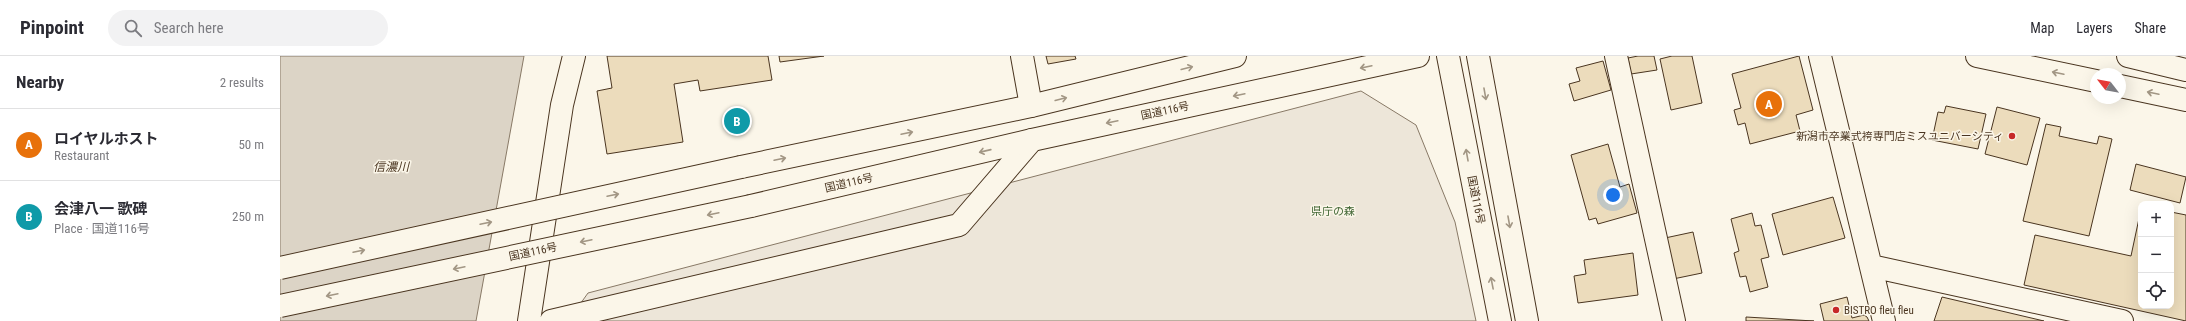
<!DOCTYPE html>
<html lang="en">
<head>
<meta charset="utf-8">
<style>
  :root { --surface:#fff; --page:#f2f2f3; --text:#2b2b33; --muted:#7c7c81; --line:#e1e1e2; --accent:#2563eb }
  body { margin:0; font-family:"Roboto Condensed","Noto Sans JP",sans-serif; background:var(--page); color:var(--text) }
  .controls { position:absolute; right:12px; bottom:12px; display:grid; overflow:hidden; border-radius:8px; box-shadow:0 4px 16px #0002 }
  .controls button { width:36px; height:36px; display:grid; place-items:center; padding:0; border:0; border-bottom:1px solid var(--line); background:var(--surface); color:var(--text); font:20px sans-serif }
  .compass { position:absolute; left:1810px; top:12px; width:36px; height:36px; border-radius:50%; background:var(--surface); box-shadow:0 4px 16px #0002; rotate:301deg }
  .you { position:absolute; left:1333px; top:139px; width:14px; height:14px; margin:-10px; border:3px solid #fff; border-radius:50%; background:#1a73e8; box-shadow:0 0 0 6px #1a73e833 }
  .badge { display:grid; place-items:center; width:26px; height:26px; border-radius:50%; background:var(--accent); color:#fff; font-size:13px; font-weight:700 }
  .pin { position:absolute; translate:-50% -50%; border:2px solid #fff; box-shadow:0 1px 4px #0006 }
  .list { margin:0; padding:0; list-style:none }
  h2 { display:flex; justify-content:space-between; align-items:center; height:52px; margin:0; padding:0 16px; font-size:17px }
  h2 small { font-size:13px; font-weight:400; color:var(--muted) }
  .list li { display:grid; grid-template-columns:26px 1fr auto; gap:12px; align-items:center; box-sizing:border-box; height:72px; padding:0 16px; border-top:1px solid var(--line) }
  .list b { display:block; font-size:15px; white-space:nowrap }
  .list p { margin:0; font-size:13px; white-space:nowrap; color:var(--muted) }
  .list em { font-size:13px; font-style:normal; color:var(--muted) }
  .icon { flex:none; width:22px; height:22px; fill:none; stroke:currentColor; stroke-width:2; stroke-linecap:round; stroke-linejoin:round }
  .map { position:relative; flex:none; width:1906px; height:265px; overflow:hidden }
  header { display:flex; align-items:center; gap:24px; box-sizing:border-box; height:56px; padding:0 20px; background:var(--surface); border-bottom:1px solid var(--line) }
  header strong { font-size:19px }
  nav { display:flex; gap:22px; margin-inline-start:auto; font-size:14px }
  .search { width:280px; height:36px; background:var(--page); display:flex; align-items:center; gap:10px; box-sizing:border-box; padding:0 14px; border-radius:22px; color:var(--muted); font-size:15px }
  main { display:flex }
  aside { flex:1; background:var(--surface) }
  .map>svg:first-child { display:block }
  .green { fill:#ede6d9; stroke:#887966 }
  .water { fill:#dcd4c6; stroke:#887966 }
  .building { fill:#ecdcbc; stroke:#4a3520 }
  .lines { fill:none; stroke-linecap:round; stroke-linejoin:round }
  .minor-casing { stroke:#4a3520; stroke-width:24 }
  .major-casing { stroke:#4a3520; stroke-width:24 }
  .highway-casing { stroke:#4a3520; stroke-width:24 }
  .minor { stroke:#fbf6e9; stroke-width:22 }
  .major { stroke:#fbf6e9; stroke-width:22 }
  .highway { stroke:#fbf6e9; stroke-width:22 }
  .highway-bridge-casing { stroke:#4a3520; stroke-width:24; stroke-linecap:butt }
  .highway-bridge { stroke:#fbf6e9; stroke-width:22 }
  .oneway { stroke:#a29684 }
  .poi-dot { fill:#c62828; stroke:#fbf6e9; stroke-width:1.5 }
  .labels { text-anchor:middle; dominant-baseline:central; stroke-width:3; stroke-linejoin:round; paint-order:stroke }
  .street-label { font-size:11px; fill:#4a3520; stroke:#fbf6e9 }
  .poi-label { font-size:11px; fill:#4a3520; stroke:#fbf6e9; text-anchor:end }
  .park-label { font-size:11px; fill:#436837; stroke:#fbf6e9 }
  .water-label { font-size:12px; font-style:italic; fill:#4a3520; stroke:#fbf6e9 }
</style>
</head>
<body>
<header>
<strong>Pinpoint</strong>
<div class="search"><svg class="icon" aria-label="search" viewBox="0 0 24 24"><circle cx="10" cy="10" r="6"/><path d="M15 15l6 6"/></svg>Search here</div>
<nav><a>Map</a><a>Layers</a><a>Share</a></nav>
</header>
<main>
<aside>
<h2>Nearby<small>2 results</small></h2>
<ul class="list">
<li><span class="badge" style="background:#e8710a">A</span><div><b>ロイヤルホスト</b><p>Restaurant</p></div><em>50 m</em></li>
<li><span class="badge" style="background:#0f9aa8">B</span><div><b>会津八一 歌碑</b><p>Place · 国道116号</p></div><em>250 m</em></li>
</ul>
</aside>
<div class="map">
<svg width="1906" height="265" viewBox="0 0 1906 265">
  <rect width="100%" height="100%" fill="#fbf6e9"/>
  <!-- green -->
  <path class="green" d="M 1081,35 L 1136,69 L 1175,166 L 1196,265 L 288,265 L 308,237 Z"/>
  <!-- water -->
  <path class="water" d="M 0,0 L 244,0 L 196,265 L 0,265 Z"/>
  <!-- building -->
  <path class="building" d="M 327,0 L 488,0 L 492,24 L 420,35 L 418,24 L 394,28 L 403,86 L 327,98 L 317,35 L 332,32 Z
    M 499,0 L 544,0 L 500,6 Z
    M 766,0 L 795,0 L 796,3 L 768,8 Z
    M 1358,0 L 1374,0 L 1377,14 L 1351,18 L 1348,2 Z
    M 1392,0 L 1412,0 L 1422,47 L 1391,54 L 1380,3 Z
    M 1519,0 L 1533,54 L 1516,59 L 1520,75 L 1470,88 L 1465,67 L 1458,69 L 1454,54 L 1461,52 L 1452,18 Z
    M 1323,5 L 1331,34 L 1294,45 L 1289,28 L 1300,25 L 1296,12 Z
    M 1666,50 L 1706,58 L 1698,93 L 1652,84 L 1658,56 L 1664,57 Z
    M 1717,51 L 1760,62 L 1747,109 L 1705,98 Z
    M 1766,68 L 1781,71 L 1779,80 L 1817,88 L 1819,80 L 1832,83 L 1809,180 L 1743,165 Z
    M 1328,88 L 1340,131 L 1349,128 L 1357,157 L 1318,168 L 1316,162 L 1309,164 L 1291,99 Z
    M 1856,108 L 1906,121 L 1900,147 L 1850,134 Z
    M 1553,141 L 1565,182 L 1503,199 L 1492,158 Z
    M 1861,153 L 1861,250 L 1891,250 L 1891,156 L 1906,159 L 1906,265 L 1744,229 L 1755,179 L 1851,200 Z
    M 1472,157 L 1475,170 L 1481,169 L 1489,201 L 1481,203 L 1488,231 L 1470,236 L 1466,220 L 1460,221 L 1454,197 L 1459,195 L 1451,163 Z
    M 1413,176 L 1422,217 L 1393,223 L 1385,182 Z
    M 1353,197 L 1358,239 L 1298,247 L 1294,220 L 1306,218 L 1304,204 Z
    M 1567,241 L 1572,262 L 1584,259 L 1587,261 L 1589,265 L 1544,265 L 1540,248 Z
    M 1662,241 L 1764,265 L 1654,265 Z
    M 1466,261 L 1534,265 L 1466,265 Z"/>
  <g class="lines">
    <!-- minor casing -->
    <g class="minor-casing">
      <path id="minor" d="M 742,0 L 751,50
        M 1336,0 L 1394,265
        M 1540,0 L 1604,265
        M 1591,210 L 1842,265
        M 249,265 L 282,49 L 294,0
        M 271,265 L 679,169 L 752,84"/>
    </g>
    <!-- major casing -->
    <g class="major-casing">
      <path id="major" d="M 1697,0 L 1816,25
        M 1848,0 L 1906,14
        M 1840,30 L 1906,44"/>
    </g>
    <!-- highway casing -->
    <g class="highway-casing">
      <path id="highway" d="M 1168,0 L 1220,265
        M 1198,0 L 1247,265
        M 461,111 L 751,50 L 955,0
        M 471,150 L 752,84 L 1138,0"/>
    </g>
    <!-- minor -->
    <use href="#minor" class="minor"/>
    <!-- major -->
    <use href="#major" class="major"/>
    <!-- highway -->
    <use href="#highway" class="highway"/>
    <!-- highway-bridge casing -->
    <g class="highway-bridge-casing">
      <path id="highway-bridge" d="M 0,212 L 461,111
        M 0,250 L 471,150"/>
    </g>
    <!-- highway-bridge -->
    <use href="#highway-bridge" class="highway-bridge"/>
  </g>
  <!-- one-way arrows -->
  <defs><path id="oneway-shaft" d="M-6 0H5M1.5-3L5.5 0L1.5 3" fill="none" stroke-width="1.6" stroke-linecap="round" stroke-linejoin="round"/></defs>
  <g class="oneway">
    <use href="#oneway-shaft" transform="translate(1086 11) rotate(168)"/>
    <use href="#oneway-shaft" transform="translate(907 12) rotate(-14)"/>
    <use href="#oneway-shaft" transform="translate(1778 17) rotate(-168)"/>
    <use href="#oneway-shaft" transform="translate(1873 37) rotate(-168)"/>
    <use href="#oneway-shaft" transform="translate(1205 38) rotate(80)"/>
    <use href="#oneway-shaft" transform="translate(959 39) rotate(168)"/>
    <use href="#oneway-shaft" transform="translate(781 43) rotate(-14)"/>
    <use href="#oneway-shaft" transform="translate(832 66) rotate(168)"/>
    <use href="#oneway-shaft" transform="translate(627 77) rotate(-12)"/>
    <use href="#oneway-shaft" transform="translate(705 95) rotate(167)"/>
    <use href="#oneway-shaft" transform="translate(1187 99) rotate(-100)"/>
    <use href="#oneway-shaft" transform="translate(500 103) rotate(-12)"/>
    <use href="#oneway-shaft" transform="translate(333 139) rotate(-12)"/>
    <use href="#oneway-shaft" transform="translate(433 158) rotate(168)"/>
    <use href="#oneway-shaft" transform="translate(1229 166) rotate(80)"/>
    <use href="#oneway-shaft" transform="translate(206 167) rotate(-12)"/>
    <use href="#oneway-shaft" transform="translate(306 185) rotate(168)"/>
    <use href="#oneway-shaft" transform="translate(79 195) rotate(-12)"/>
    <use href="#oneway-shaft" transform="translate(179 212) rotate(168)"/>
    <use href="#oneway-shaft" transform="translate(1212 227) rotate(-101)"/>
    <use href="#oneway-shaft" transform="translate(52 239) rotate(168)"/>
  </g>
  <!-- markers -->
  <g class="poi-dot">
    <circle cx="1732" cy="80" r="4"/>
    <circle cx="1556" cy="254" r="4"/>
  </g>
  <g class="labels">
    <!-- street labels -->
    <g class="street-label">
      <text transform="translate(885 55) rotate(-12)">国道116号</text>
      <text transform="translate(569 127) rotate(-13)">国道116号</text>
      <text transform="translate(1196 144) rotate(79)">国道116号</text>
      <text transform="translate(253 196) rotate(-12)">国道116号</text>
    </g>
    <!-- poi labels -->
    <g class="poi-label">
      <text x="1724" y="80">新潟市卒業式袴専門店ミスユニバーシティ</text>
      <text x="1564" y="254" text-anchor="start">BISTRO fleu fleu</text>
    </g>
    <!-- park labels -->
    <g class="park-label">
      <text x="1053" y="155">県庁の森</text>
    </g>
    <!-- water labels -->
    <g class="water-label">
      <text x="111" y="111">信濃川</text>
    </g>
  </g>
</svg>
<div class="controls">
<button>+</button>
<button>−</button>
<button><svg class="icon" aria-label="locate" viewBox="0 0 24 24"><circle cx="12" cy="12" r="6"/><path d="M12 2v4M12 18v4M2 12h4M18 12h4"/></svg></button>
</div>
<svg class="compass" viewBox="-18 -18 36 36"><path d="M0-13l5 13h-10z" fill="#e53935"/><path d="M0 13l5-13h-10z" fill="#7c7c81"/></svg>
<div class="you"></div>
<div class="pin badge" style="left:1489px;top:48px;background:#e8710a">A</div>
<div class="pin badge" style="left:457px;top:65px;background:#0f9aa8">B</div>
</div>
</main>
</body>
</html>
